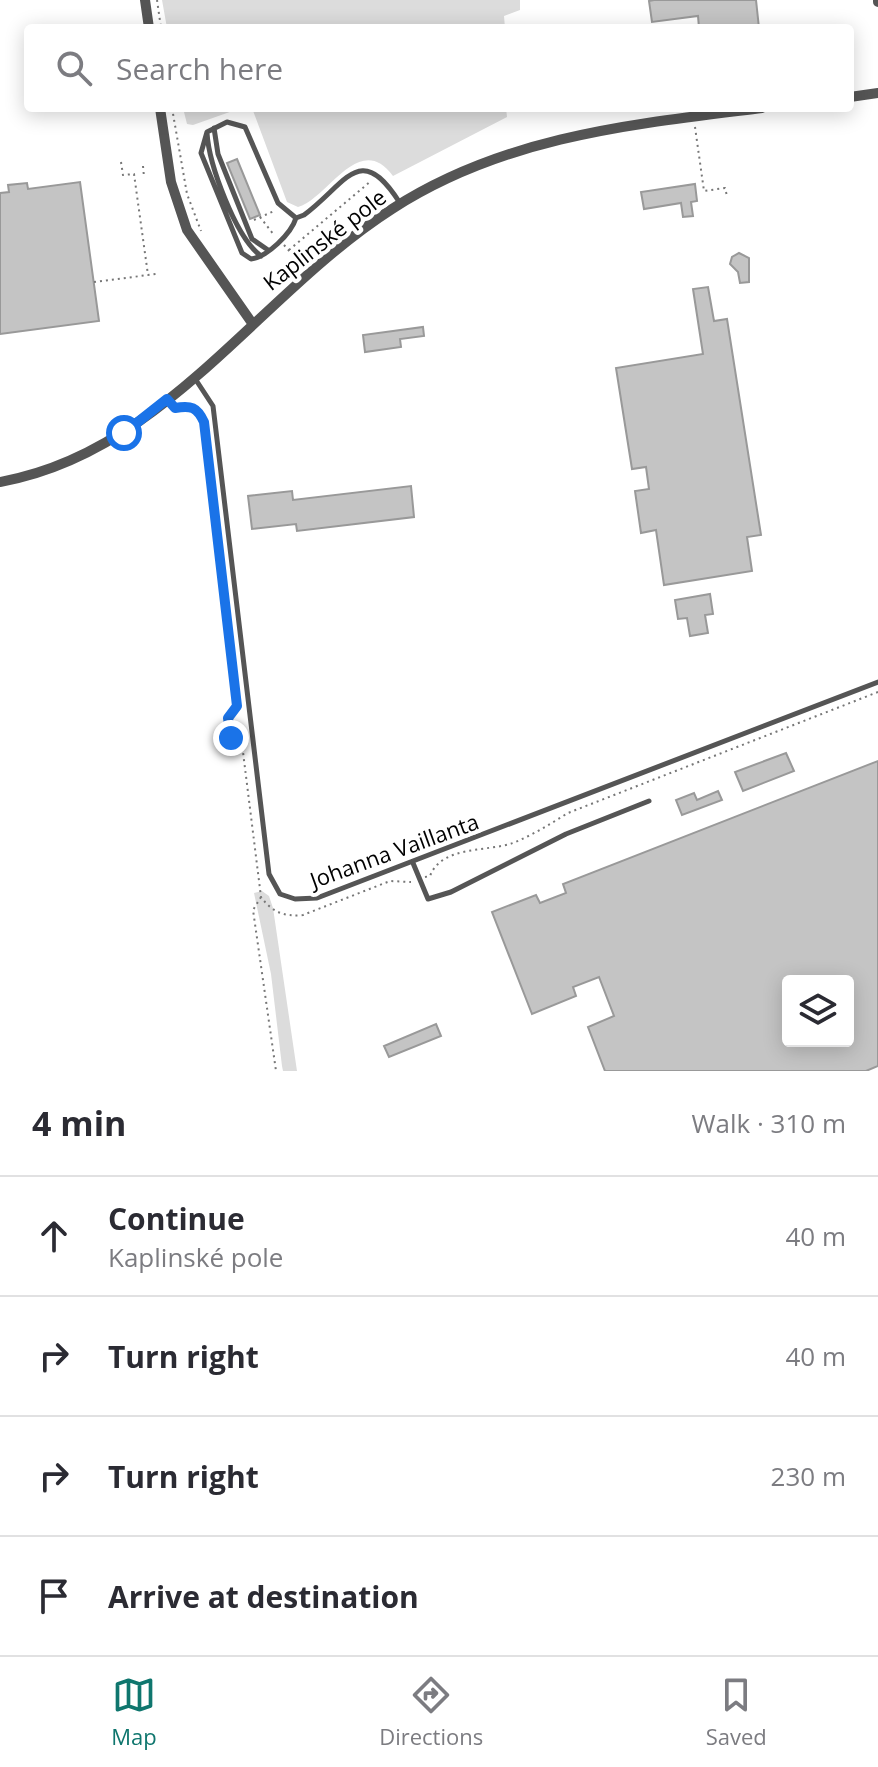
<!DOCTYPE html>
<html lang="en">
<head>
<meta charset="utf-8">
<style>
  :root { --surface:#fff; --page:#f7f7f7; --text:#2b2b33; --muted:#7c7c81; --line:#e1e1e2; --accent:#0f766e }
  body { margin:0; font-family:"Open Sans",sans-serif; background:var(--page); color:var(--text) }
  .controls { position:absolute; right:24px; bottom:24px; display:grid; overflow:hidden; border-radius:8px; box-shadow:0 4px 20px #0003 }
  .controls button { width:72px; height:72px; display:grid; place-items:center; padding:0; border:0; border-bottom:2px solid var(--line); background:var(--surface); color:var(--text); font:40px sans-serif }
  .stop { position:absolute; width:24px; height:24px; margin:-18px; border:6px solid #1a73e8; border-radius:50%; background:#fff }
  .stop.end { background:#1a73e8; border-color:#fff; box-shadow:0 2px 8px #0008 }
  .list { margin:0; padding:0; list-style:none }
  h2 { display:flex; justify-content:space-between; align-items:center; height:104px; margin:0; padding:0 32px; font-size:34px }
  h2 small { font-size:26px; font-weight:400; color:var(--muted) }
  .list li { display:grid; grid-template-columns:52px 1fr auto; gap:24px; align-items:center; box-sizing:border-box; height:120px; padding:0 32px; border-top:2px solid var(--line) }
  .list b { display:block; font-size:30px; white-space:nowrap }
  .list p { margin:0; font-size:26px; white-space:nowrap; color:var(--muted) }
  .list em { font-size:26px; font-style:normal; color:var(--muted) }
  .icon { flex:none; width:44px; height:44px; fill:none; stroke:currentColor; stroke-width:2; stroke-linecap:round; stroke-linejoin:round }
  .map { position:relative; flex:none; width:878px; height:1071px; overflow:hidden }
  .search { position:absolute; background:var(--surface); box-shadow:0 4px 20px #0003; left:24px; right:24px; top:24px; height:88px; display:flex; align-items:center; gap:20px; box-sizing:border-box; padding:0 28px; border-radius:8px; color:var(--muted); font-size:30px }
  .sheet { height:584px; background:var(--surface) }
  nav { display:flex; justify-content:space-around; align-items:center; box-sizing:border-box; height:112px; border-top:2px solid var(--line); background:var(--surface); font-size:22px; color:var(--muted) }
  nav a { display:grid; justify-items:center; gap:4px }
  nav .on { color:var(--accent) }
  .map>svg:first-child { display:block }
  .green { fill:#dcdcdc }
  .building { fill:#c4c4c4; stroke:#999; stroke-width:2; fill-rule:evenodd }
  .lines { fill:none; stroke-linecap:round; stroke-linejoin:round }
  .path { stroke:#777; stroke-width:2; stroke-dasharray:2 4; stroke-linecap:butt }
  .service { stroke:#555; stroke-width:5 }
  .minor { stroke:#555; stroke-width:10 }
  .route { stroke:#1a73e8; stroke-width:10 }
  .labels { text-anchor:middle; dominant-baseline:central; stroke-width:8; stroke-linejoin:round; paint-order:stroke }
  .street-label { font-size:22px; fill:#000; stroke:#fff }
</style>
</head>
<body>
<div class="map">
<svg width="878" height="1071" viewBox="0 0 878 1071">
  <rect width="100%" height="100%" fill="#fff"/>
  <!-- green -->
  <path class="green" d="M 162,0 L 520,0 L 520,10 L 504,16 L 505,28 L 167,28 Z
    M 183,108 L 241,108 L 193,125 L 187,124 Z
    M 252,108 L 506,108 L 507,117 L 393,176 C 359,130 328,199 298,207 L 287,202 Z
    M 262,891 L 269,896 L 273,908 L 297,1071 L 283,1071 L 282,1066 L 271,974 L 254,893 Z"/>
  <!-- building -->
  <path class="building" d="M 654,0 L 756,0 L 759,28 L 699,28 L 698,16 L 652,22 L 649,1 Z
    M 237,159 L 260,215 L 250,219 L 227,163 Z
    M 80,182 L 99,321 L 0,334 L 0,193 L 9,192 L 8,185 L 27,183 L 28,189 Z
    M 695,184 L 697,201 L 691,202 L 693,216 L 683,217 L 681,203 L 644,209 L 641,192 Z
    M 739,253 L 749,258 L 749,282 L 740,283 L 738,272 L 730,264 L 732,257 Z
    M 708,287 L 714,321 L 727,319 L 761,535 L 747,537 L 752,571 L 664,585 L 656,530 L 641,533 L 635,491 L 649,489 L 646,467 L 632,469 L 616,368 L 703,354 L 693,289 Z
    M 423,327 L 424,336 L 400,339 L 401,347 L 365,352 L 363,335 Z
    M 411,486 L 414,517 L 297,531 L 296,524 L 252,529 L 248,496 L 292,491 L 293,500 Z
    M 710,594 L 713,614 L 705,615 L 708,633 L 690,636 L 687,618 L 678,619 L 675,600 Z
    M 786,753 L 794,771 L 743,791 L 735,772 Z
    M 878,761 L 878,1066 L 866,1071 L 605,1071 L 588,1027 L 614,1016 L 599,977 L 573,987 L 576,996 L 532,1014 L 492,912 L 536,895 L 540,903 L 566,893 L 563,884 ZM 788,981 L 848,981 L 848,1041 L 788,1041 Z
    M 718,791 L 722,800 L 682,815 L 676,800 L 694,793 L 697,800 Z
    M 436,1024 L 441,1036 L 389,1057 L 384,1046 Z"/>
  <g class="lines">
    <!-- path -->
    <path class="path" d="M 157,0 L 161,28
      M 172,108 L 187,194 L 201,231
      M 695,127 L 704,191 L 725,188 L 727,196
      M 121,162 L 123,175 L 134,174 L 148,275
      M 143,166 L 144,177
      M 260,217 L 274,235
      M 254,220 L 274,211
      M 284,245 L 301,264
      M 289,250 L 371,181
      M 94,282 L 156,274
      M 175,407 C 191,405 198,407 204,422 L 237,706 L 228,718 L 231,738 L 239,743 L 243,752 L 261,897 C 272,912 284,917 303,915 L 390,881 L 411,882
      M 425,877 L 430,876 C 442,845 488,852 513,843 C 533,835 550,824 568,813 L 878,692
      M 261,897 L 253,910 L 276,1071"/>
    <!-- service -->
    <path class="service" d="M 214,128 L 218,154 L 252,239 L 268,250
      M 207,133 C 209,165 236,238 261,256
      M 296,218 C 291,234 267,257 251,259 L 242,253 L 201,153 L 207,132 L 227,122 L 245,127 L 278,203 L 296,218 L 304,215 C 347,183 360,140 400,203
      M 194,377 L 213,406 L 269,874 L 280,894 L 295,899 L 317,898 L 878,682
      M 413,863 L 428,899 L 451,892 L 566,834 L 649,801"/>
    <!-- minor -->
    <path class="minor" d="M 145,0 L 149,28
      M 878,0 L 878,2
      M 850,97 L 878,93
      M 160,108 L 171,182 L 187,230 L 252,323
      M 0,482 C 164,453 259,294 392,209 C 505,136 633,124 762,108"/>
  </g>
  <g class="lines">
    <!-- route -->
    <path class="route" d="M 124,433 L 167,399 L 175,408 C 191,405 197,407 204,422 L 237,706 L 228,718 L 231,738"/>
  </g>
  <g class="labels">
    <!-- street labels -->
    <g class="street-label">
      <text transform="translate(324 239) rotate(-38)">Kaplinské pole</text>
      <text transform="translate(394 850) rotate(-20)">Johanna Vaillanta</text>
    </g>
  </g>
</svg>
<div class="controls">
<button><svg class="icon" aria-label="layers" viewBox="0 0 24 24"><path d="M12 4l9 5-9 5-9-5zM3 14l9 5 9-5"/></svg></button>
</div>
<div class="stop" style="left:124px;top:433px"></div>
<div class="stop end" style="left:231px;top:738px"></div>
<div class="search"><svg class="icon" aria-label="search" viewBox="0 0 24 24"><circle cx="10" cy="10" r="6"/><path d="M15 15l6 6"/></svg>Search here</div>
</div>
<section class="sheet">
<h2>4 min<small>Walk · 310 m</small></h2>
<ul class="list">
<li><svg class="icon" aria-label="ahead" viewBox="0 0 24 24"><path d="M12 20V5M6 11l6-6 6 6"/></svg><div><b>Continue</b><p>Kaplinské pole</p></div><em>40 m</em></li>
<li><svg class="icon" aria-label="right" viewBox="0 0 24 24"><path d="M7 20v-9h11M14 6l5 5-5 5"/></svg><div><b>Turn right</b></div><em>40 m</em></li>
<li><svg class="icon" aria-label="right" viewBox="0 0 24 24"><path d="M7 20v-9h11M14 6l5 5-5 5"/></svg><div><b>Turn right</b></div><em>230 m</em></li>
<li><svg class="icon" aria-label="arrive" viewBox="0 0 24 24"><path d="M6 21V4h12l-3 4 3 4H6"/></svg><div><b>Arrive at destination</b></div></li>
</ul>
</section>
<nav>
<a class="on"><svg class="icon" aria-label="map" viewBox="0 0 24 24"><path d="M3 6l6-2 6 2 6-2v14l-6 2-6-2-6 2zM9 4v14M15 6v14"/></svg>Map</a>
<a><svg class="icon" aria-label="directions" viewBox="0 0 24 24"><path d="M12 3l9 9-9 9-9-9zM9 14v-3h6M13 9l2 2-2 2"/></svg>Directions</a>
<a><svg class="icon" aria-label="saved" viewBox="0 0 24 24"><path d="M7 4h10v16l-5-4-5 4z"/></svg>Saved</a>
</nav>
</body>
</html>
